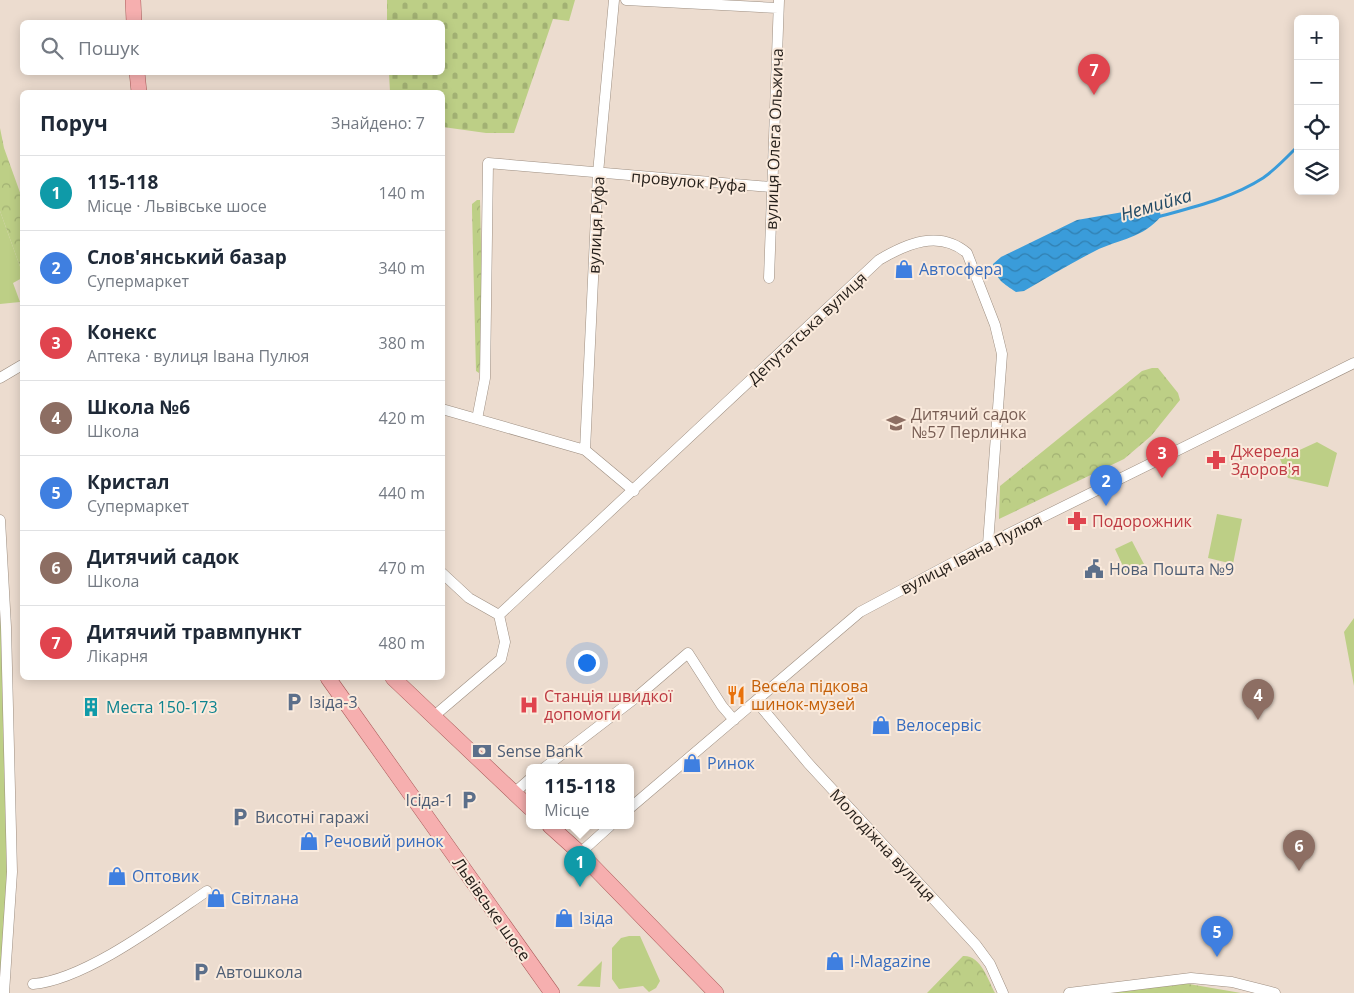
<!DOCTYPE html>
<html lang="uk">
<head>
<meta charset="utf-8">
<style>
  :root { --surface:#fff; --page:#f6f6f7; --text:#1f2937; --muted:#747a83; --line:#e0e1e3; --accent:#b95b11 }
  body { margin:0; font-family:"Open Sans",sans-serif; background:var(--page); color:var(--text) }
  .controls { position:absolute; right:15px; top:15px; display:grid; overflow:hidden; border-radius:8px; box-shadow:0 2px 12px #0003 }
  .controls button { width:45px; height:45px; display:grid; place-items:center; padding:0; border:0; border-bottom:1px solid var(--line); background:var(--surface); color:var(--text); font:25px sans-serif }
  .you { position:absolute; left:586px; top:662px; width:18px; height:18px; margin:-12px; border:4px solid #fff; border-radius:50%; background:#1a73e8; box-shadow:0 0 0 8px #1a73e833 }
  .badge { display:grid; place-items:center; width:32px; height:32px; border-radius:50%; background:var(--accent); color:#fff; font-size:16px; font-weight:700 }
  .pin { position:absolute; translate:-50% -41px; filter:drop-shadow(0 1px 2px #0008) }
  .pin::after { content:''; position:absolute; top:26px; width:18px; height:15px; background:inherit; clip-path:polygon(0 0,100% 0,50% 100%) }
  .popup { position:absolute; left:526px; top:764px; width:108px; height:65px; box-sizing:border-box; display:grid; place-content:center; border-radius:8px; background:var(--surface); filter:drop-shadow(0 1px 4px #0005); font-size:16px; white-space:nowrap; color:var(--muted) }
  .popup b { font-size:19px; color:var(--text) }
  .popup::after { content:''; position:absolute; left:50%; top:100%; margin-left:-10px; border:10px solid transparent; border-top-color:var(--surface) }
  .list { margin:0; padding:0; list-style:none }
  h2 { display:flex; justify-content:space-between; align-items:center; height:65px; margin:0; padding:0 20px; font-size:21px }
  h2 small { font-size:16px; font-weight:400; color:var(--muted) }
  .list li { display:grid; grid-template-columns:32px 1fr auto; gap:15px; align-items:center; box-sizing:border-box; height:75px; padding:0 20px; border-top:1px solid var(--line) }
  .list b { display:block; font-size:19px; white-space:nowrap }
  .list p { margin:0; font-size:16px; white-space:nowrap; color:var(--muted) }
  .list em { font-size:16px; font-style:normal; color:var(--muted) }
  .icon { flex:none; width:28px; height:28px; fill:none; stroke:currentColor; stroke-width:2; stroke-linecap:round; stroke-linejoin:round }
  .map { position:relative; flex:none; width:1354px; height:993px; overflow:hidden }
  .search { position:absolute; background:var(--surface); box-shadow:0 2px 12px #0003; left:20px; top:20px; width:425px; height:55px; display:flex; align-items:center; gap:12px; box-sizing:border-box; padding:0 18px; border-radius:8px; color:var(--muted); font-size:19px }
  .panel { position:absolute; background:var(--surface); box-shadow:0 2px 12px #0003; left:20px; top:90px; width:425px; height:590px; border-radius:8px }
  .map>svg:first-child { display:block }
  .green { fill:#bdcf86 }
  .forest { fill:url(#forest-crowns) }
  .cemetery { fill:url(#cemetery-stones) }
  .water { fill:url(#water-waves) }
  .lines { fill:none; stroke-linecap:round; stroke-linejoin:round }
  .stream { stroke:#3a9cda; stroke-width:3 }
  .minor-casing { stroke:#9d8e81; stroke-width:11 }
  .primary-casing { stroke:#aa5a59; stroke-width:16 }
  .minor { stroke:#fff; stroke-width:10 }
  .primary { stroke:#f6afaf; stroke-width:15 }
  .labels { text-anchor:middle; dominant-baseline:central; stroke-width:4; stroke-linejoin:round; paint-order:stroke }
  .street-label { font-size:16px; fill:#27211c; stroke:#faeadc }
  .shop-label { font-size:16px; fill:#366cbe; stroke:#faeadc; text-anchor:start }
  .education-label { font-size:16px; fill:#785e54; stroke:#faeadc; text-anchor:start }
  .health-label { font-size:16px; fill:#be3a42; stroke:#faeadc; text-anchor:start }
  .service-label { font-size:16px; fill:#4e5e75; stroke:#faeadc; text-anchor:start }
  .food-label { font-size:16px; fill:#c56008; stroke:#faeadc; text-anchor:start }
  .culture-label { font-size:16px; fill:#0d838f; stroke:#faeadc; text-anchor:start }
  .water-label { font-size:18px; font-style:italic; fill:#224964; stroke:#faeadc }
</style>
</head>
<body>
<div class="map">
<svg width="1354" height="993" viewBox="0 0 1354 993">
  <defs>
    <pattern id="forest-crowns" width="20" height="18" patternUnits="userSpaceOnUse" patternTransform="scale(1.25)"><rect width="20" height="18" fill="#bdcf86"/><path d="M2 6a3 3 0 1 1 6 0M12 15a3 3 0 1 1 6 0" fill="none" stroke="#a2b173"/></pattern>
    <pattern id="cemetery-stones" width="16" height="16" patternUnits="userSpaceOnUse" patternTransform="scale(1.25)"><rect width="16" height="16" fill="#bdcf86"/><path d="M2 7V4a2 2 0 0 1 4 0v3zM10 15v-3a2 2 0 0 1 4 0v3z" fill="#a2b173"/></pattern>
    <pattern id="water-waves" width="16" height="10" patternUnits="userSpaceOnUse" patternTransform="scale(1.25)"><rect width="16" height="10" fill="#3a9cda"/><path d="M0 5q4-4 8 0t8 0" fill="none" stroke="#317fb0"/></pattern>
  </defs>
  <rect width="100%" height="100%" fill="#ecdccf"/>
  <!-- green -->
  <path class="green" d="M 0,211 L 22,272 L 22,278 L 13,283 L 20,302 L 0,304 Z
    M 1317,442 L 1337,453 L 1328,487 L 1288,478 L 1280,459 Z
    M 1217,514 L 1242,519 L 1233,564 L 1208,558 Z
    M 0,520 L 12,872 L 0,993 Z
    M 1132,541 L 1145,566 L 1127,575 L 1115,549 Z
    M 1354,618 L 1354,686 L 1344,632 Z
    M 629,936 L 640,936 L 660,981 L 656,988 L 649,992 L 643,986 L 619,989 L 612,979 L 612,948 L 621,938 Z
    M 602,961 L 600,987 L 577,986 Z"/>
  <!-- forest -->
  <path class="forest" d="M 0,128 L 4,148 L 22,198 L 22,272 L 0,211 Z
    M 477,200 L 480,200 L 483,332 L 479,373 L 476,371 L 472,210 L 472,204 Z
    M 1152,368 L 1158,368 L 1178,393 L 1180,400 L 1151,436 L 1124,459 L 999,519 L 1000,486 L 1142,371 Z
    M 963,956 C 981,955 988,980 995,993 L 927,993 Z
    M 1183,983 L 1241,993 L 1101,993 Z"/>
  <!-- cemetery -->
  <path class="cemetery" d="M 387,0 L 575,0 L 569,21 L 553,19 L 514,133 L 486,133 L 443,127 L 442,92 L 390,92 L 389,73 L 442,72 L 442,22 L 387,22 Z"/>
  <!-- water -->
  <path class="water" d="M 1159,209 L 1161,216 C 1144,238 1119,239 1095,251 C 1071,263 1047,278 1024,291 L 1016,292 C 1004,284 995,279 993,264 L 1001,257 L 1077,220 L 1129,211 Z"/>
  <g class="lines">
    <!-- stream -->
    <path class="stream" d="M 1158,217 C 1194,207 1232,198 1263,178 C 1276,169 1287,157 1298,146"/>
    <!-- minor casing -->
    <g class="minor-casing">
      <path id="minor" d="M 626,0 L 778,8
        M 769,278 L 779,0
        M 0,378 L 22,365
        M 442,409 L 585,450 L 634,491
        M 477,419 L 485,378 L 488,163 L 771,187
        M 585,450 L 598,173 L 614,0
        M 0,520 L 6,627 L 12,872 L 4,993
        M 442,573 L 469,598 L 499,615 L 879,260 C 906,244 939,229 967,253 L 995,325 L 1002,354 L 988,544
        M 756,701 L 808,763 L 976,945 L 990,964 L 1003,993
        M 434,716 L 501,659 L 505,642 L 499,615
        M 544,768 L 638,696 L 688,653 L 722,706 L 734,720
        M 514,793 L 530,779
        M 630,808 L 860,612 L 988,544 L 1354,363
        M 580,853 L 610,826
        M 33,984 C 85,980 163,921 207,891
        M 1069,993 L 1191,978 L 1232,982 L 1275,993"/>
    </g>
    <!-- primary casing -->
    <g class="primary-casing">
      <path id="primary" d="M 133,0 L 134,22
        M 137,72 L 139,92
        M 328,678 L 552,993
        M 393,678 L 530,808
        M 550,826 L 580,853 L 716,993"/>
    </g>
    <!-- minor -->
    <use href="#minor" class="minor"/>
    <!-- primary -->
    <use href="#primary" class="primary"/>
  </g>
  <!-- icons -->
  <defs>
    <g id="shop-bare" transform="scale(1.5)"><path d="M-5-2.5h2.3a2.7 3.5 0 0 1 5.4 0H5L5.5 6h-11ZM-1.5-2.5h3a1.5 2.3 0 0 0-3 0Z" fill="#3f7fe0" stroke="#faeadc" stroke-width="2.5" paint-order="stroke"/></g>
    <g id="school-bare" transform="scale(1.5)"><path d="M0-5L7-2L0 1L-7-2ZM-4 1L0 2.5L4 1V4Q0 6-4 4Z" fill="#8d6e63" stroke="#faeadc" stroke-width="2.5" paint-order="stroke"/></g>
    <g id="pharmacy-bare" transform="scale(1.5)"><path d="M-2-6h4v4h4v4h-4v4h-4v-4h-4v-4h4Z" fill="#e0444e" stroke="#faeadc" stroke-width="2.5" paint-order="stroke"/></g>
    <g id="civic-bare" transform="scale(1.5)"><path d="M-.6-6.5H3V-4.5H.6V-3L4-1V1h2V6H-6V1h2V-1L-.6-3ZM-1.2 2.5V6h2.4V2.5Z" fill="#5c6f8a" stroke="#faeadc" stroke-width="2.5" paint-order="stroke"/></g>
    <g id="restaurant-bare" transform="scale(1.5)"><path d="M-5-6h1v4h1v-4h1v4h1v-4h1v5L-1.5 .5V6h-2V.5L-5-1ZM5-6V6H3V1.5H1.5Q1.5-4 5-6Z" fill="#e8710a" stroke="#faeadc" stroke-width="2.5" paint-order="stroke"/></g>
    <g id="parking-bare" transform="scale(1.5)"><path d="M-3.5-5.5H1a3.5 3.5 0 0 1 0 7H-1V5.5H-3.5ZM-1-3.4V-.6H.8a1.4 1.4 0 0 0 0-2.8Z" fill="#5c6f8a" stroke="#faeadc" stroke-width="2.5" paint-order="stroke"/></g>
    <g id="hospital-bare" transform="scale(1.5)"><path d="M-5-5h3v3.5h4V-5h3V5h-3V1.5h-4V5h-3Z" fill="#e0444e" stroke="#faeadc" stroke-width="2.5" paint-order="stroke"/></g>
    <g id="building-bare" transform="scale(1.5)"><path d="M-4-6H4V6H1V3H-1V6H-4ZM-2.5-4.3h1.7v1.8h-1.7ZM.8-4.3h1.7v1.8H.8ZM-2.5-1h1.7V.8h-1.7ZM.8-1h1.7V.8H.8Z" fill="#0f9aa8" stroke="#faeadc" stroke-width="2.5" paint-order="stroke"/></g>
    <g id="bank-bare" transform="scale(1.5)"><path d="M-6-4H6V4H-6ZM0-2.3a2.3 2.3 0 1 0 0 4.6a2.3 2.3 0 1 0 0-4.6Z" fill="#5c6f8a" stroke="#faeadc" stroke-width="2.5" paint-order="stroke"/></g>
  </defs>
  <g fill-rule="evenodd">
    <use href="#shop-bare" x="904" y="269"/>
    <use href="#school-bare" x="896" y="423"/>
    <use href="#pharmacy-bare" x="1216" y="460"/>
    <use href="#pharmacy-bare" x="1077" y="521"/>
    <use href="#civic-bare" x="1094" y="569"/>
    <use href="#restaurant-bare" x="736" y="695"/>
    <use href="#parking-bare" x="294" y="702"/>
    <use href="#hospital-bare" x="529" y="705"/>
    <use href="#building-bare" x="91" y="707"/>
    <use href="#shop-bare" x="881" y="725"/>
    <use href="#bank-bare" x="482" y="751"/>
    <use href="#shop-bare" x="692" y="763"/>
    <use href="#parking-bare" x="469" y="800"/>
    <use href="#parking-bare" x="240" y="817"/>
    <use href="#shop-bare" x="309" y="841"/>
    <use href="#shop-bare" x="117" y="876"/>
    <use href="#shop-bare" x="216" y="898"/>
    <use href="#shop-bare" x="564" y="918"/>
    <use href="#shop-bare" x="835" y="961"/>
    <use href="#parking-bare" x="201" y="972"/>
  </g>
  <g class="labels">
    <!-- street labels -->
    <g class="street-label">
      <text transform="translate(774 139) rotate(-88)">вулиця Олега Ольжича</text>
      <text transform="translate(689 181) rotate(5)">провулок Руфа</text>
      <text transform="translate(596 225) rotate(-87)">вулиця Руфа</text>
      <text transform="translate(807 328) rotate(-43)">Депутатська вулиця</text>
      <text transform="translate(971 554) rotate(-27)">вулиця Івана Пулюя</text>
      <text transform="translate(883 845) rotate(47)">Молодіжна вулиця</text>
      <text transform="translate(492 909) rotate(55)">Львівське шосе</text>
    </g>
    <!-- shop labels -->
    <g class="shop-label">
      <text x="919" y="269">Автосфера</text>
      <text x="896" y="725">Велосервіс</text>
      <text x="707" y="763">Ринок</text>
      <text x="324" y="841">Речовий ринок</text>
      <text x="132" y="876">Оптовик</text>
      <text x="231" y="898">Світлана</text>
      <text x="579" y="918">Ізіда</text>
      <text x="850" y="961">I-Magazine</text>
    </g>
    <!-- education labels -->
    <g class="education-label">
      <text x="911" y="414">Дитячий садок<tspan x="911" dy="18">№57 Перлинка</tspan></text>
    </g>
    <!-- health labels -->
    <g class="health-label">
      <text x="1231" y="451">Джерела<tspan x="1231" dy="18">Здоров'я</tspan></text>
      <text x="1092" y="521">Подорожник</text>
      <text x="544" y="696">Станція швидкої<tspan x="544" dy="18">допомоги</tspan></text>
    </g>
    <!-- service labels -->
    <g class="service-label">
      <text x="1109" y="569">Нова Пошта №9</text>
      <text x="309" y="702">Ізіда-3</text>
      <text x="497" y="751">Sense Bank</text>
      <text x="454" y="800" text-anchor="end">Ісіда-1</text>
      <text x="255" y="817">Висотні гаражі</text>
      <text x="216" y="972">Автошкола</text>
    </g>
    <!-- food labels -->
    <g class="food-label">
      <text x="751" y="686">Весела підкова<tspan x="751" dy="18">шинок-музей</tspan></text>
    </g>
    <!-- culture labels -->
    <g class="culture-label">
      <text x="106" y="707">Места 150-173</text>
    </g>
    <!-- water labels -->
    <g class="water-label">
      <text transform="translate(1156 204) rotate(-16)">Немийка</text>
    </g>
  </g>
</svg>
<div class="controls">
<button>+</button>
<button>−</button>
<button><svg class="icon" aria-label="locate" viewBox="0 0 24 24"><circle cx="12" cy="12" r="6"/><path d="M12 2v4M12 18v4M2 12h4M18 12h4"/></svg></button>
<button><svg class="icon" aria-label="layers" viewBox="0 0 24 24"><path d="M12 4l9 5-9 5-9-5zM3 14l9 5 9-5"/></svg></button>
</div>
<div class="you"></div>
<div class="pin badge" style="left:580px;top:887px;background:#0f9aa8">1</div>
<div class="popup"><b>115-118</b>Місце</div>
<div class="pin badge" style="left:1106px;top:506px;background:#3f7fe0">2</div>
<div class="pin badge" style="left:1162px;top:478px;background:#e0444e">3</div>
<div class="pin badge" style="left:1258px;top:720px;background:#8d6e63">4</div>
<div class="pin badge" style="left:1217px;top:957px;background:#3f7fe0">5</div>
<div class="pin badge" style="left:1299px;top:871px;background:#8d6e63">6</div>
<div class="pin badge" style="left:1094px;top:95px;background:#e0444e">7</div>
<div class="search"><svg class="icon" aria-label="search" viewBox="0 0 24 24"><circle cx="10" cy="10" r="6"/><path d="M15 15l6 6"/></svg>Пошук</div>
<section class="panel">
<h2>Поруч<small>Знайдено: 7</small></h2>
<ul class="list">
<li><span class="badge" style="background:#0f9aa8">1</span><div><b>115-118</b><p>Місце · Львівське шосе</p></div><em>140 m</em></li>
<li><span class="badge" style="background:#3f7fe0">2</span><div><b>Слов'янський базар</b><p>Супермаркет</p></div><em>340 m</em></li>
<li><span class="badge" style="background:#e0444e">3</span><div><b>Конекс</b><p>Аптека · вулиця Івана Пулюя</p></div><em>380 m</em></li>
<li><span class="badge" style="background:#8d6e63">4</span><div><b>Школа №6</b><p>Школа</p></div><em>420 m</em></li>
<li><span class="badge" style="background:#3f7fe0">5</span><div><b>Кристал</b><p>Супермаркет</p></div><em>440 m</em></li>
<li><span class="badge" style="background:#8d6e63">6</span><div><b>Дитячий садок</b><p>Школа</p></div><em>470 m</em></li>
<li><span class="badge" style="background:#e0444e">7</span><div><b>Дитячий травмпункт</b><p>Лікарня</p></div><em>480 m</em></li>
</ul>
</section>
</div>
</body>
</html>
